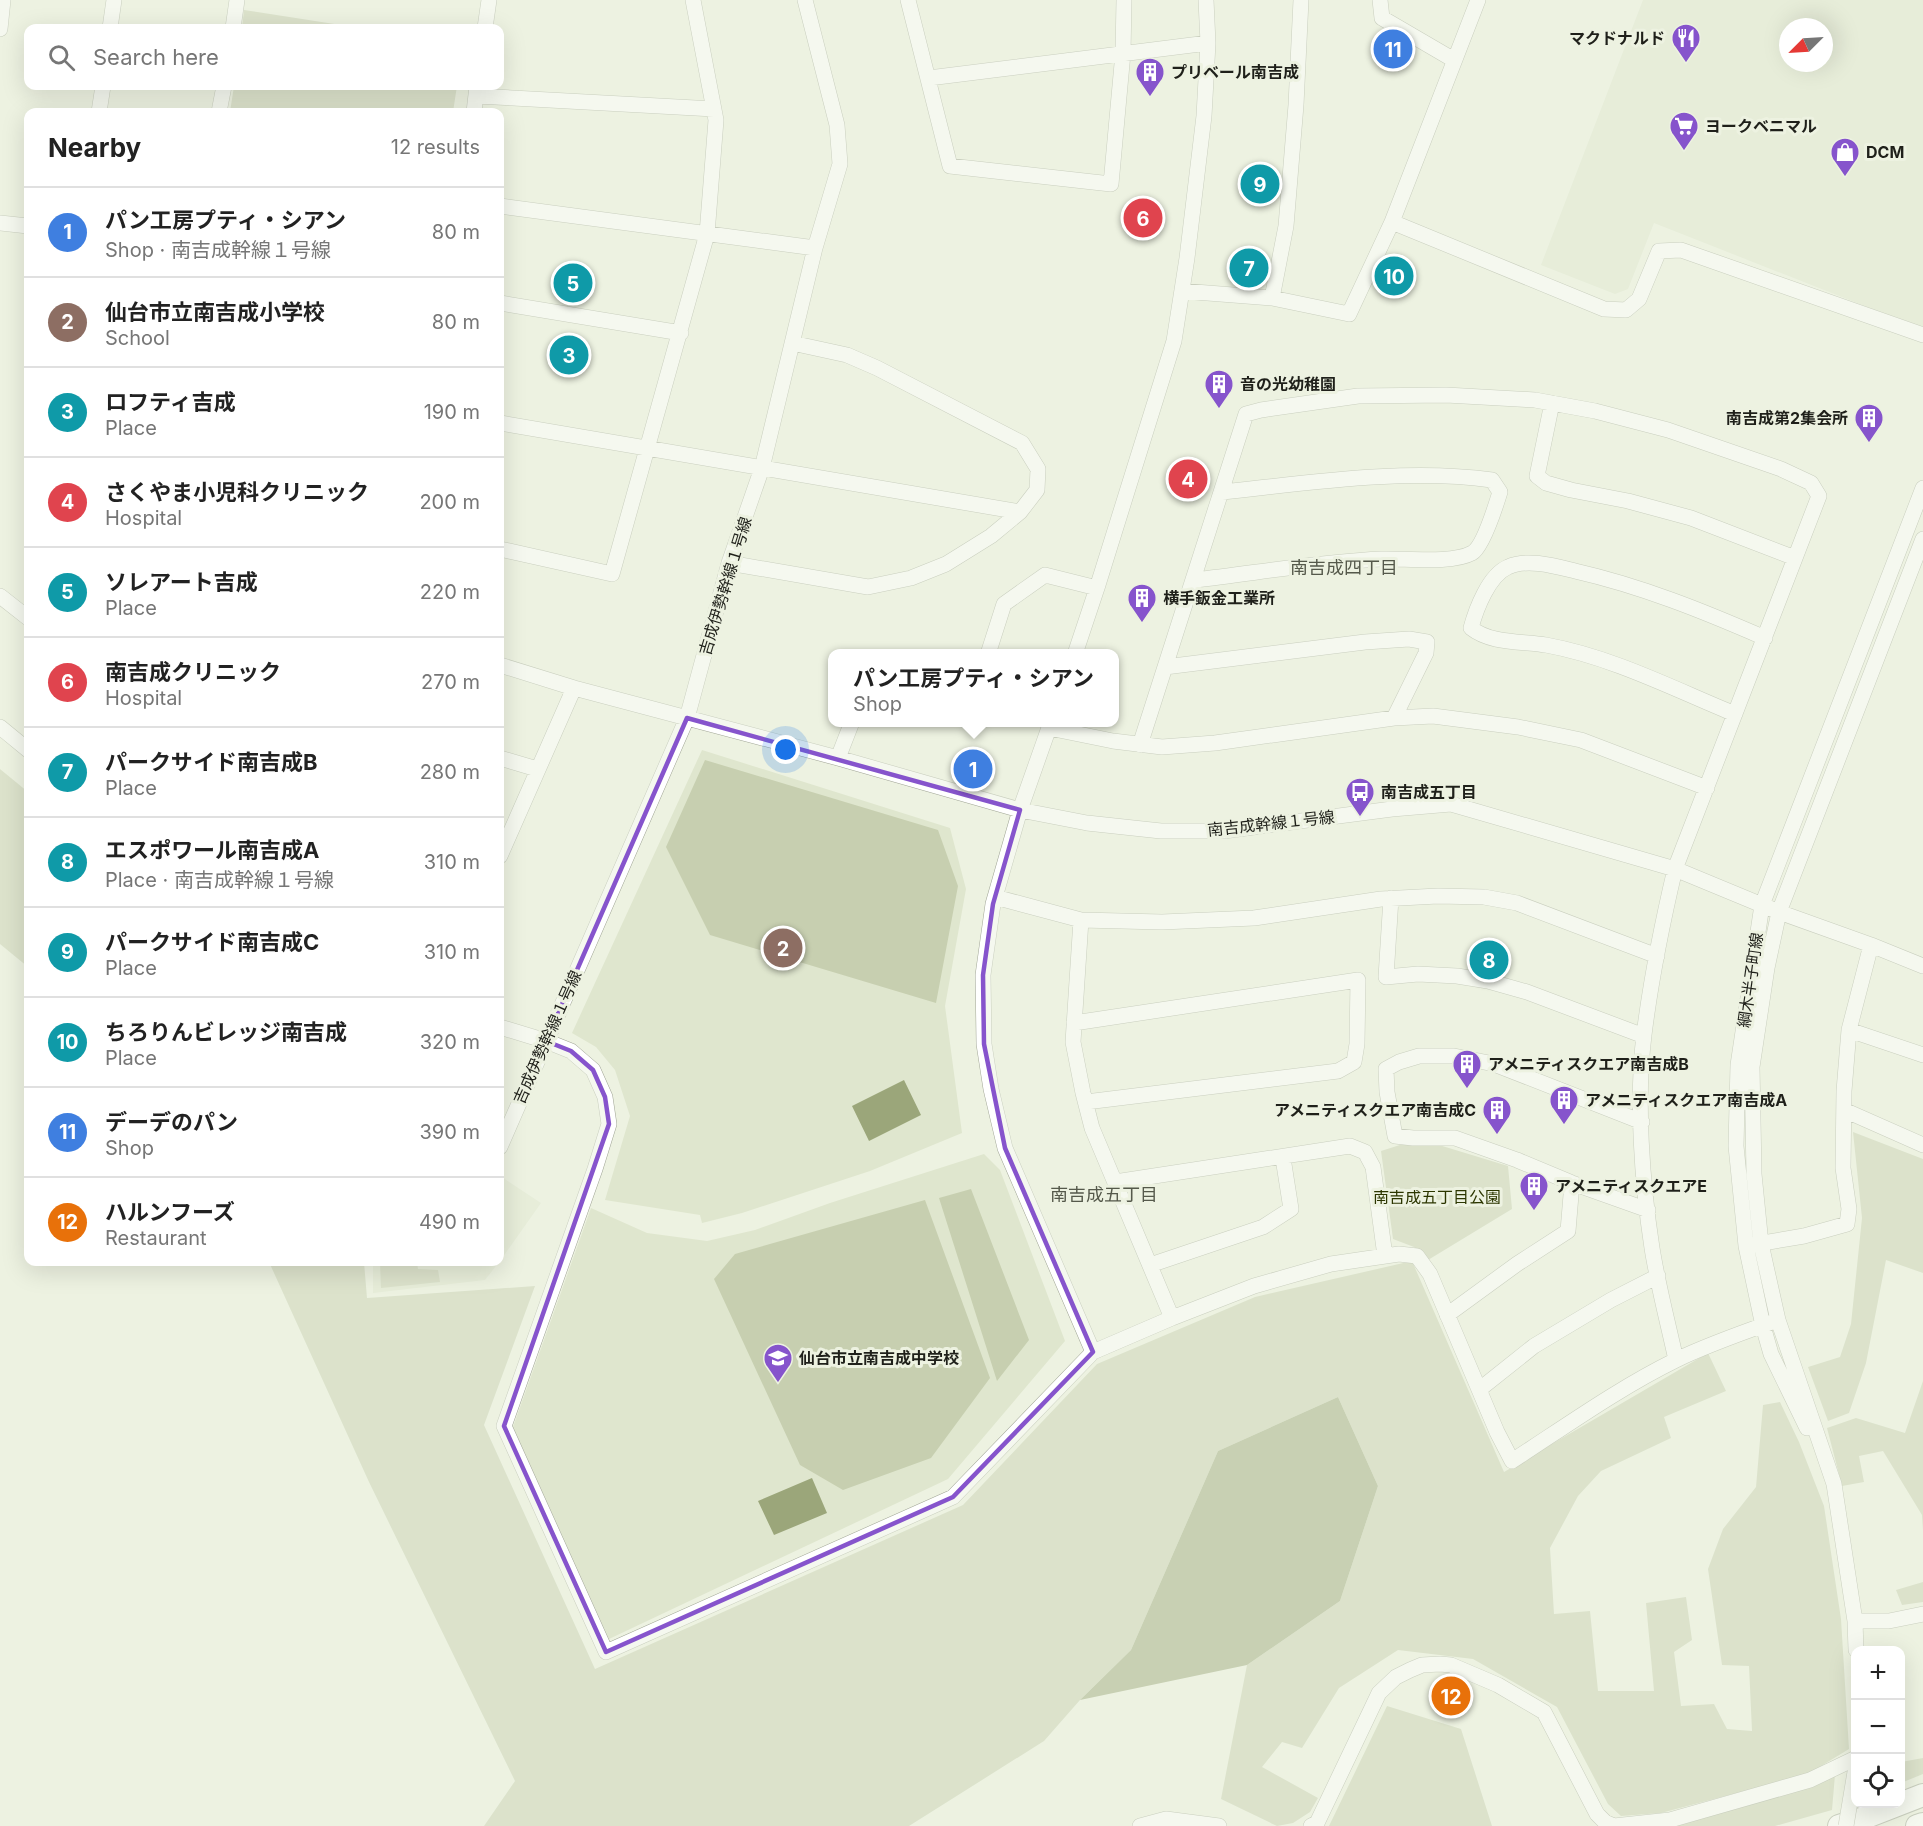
<!DOCTYPE html>
<html lang="en">
<head>
<meta charset="utf-8">
<style>
  :root { --surface:#fff; --page:#f6f6f6; --text:#222; --muted:#767676; --line:#e0e0e0; --accent:#8654cc }
  body { margin:0; font-family:Inter,"Noto Sans JP",sans-serif; background:var(--page); color:var(--text) }
  .controls { position:absolute; right:18px; bottom:18px; display:grid; overflow:hidden; border-radius:12px; box-shadow:0 6px 24px #0002 }
  .controls button { width:54px; height:54px; display:grid; place-items:center; padding:0; border:0; border-bottom:2px solid var(--line); background:var(--surface); color:var(--text); font:30px sans-serif }
  .compass { position:absolute; left:1779px; top:18px; width:54px; height:54px; border-radius:50%; background:var(--surface); box-shadow:0 6px 24px #0002; rotate:246deg }
  .you { position:absolute; left:786px; top:750px; width:21px; height:21px; margin:-15px; border:4px solid #fff; border-radius:50%; background:#1a73e8; box-shadow:0 0 0 9px #1a73e833 }
  .badge { display:grid; place-items:center; width:39px; height:39px; border-radius:50%; background:var(--accent); color:#fff; font-size:20px; font-weight:700 }
  .pin { position:absolute; translate:-50% -50%; border:3px solid #fff; box-shadow:0 2px 6px #0006 }
  .popup { position:absolute; left:828px; top:649px; width:291px; height:78px; box-sizing:border-box; display:grid; place-content:center; border-radius:12px; background:var(--surface); filter:drop-shadow(0 2px 4px #0005); font-size:20px; white-space:nowrap; color:var(--muted) }
  .popup b { font-size:22px; color:var(--text) }
  .popup::after { content:''; position:absolute; left:50%; top:100%; margin-left:-12px; border:12px solid transparent; border-top-color:var(--surface) }
  .list { margin:0; padding:0; list-style:none }
  h2 { display:flex; justify-content:space-between; align-items:center; height:78px; margin:0; padding:0 24px; font-size:26px }
  h2 small { font-size:20px; font-weight:400; color:var(--muted) }
  .list li { display:grid; grid-template-columns:39px 1fr auto; gap:18px; align-items:center; box-sizing:border-box; height:90px; padding:0 24px; border-top:2px solid var(--line) }
  .list b { display:block; font-size:22px; white-space:nowrap }
  .list p { margin:0; font-size:20px; white-space:nowrap; color:var(--muted) }
  .list em { font-size:20px; font-style:normal; color:var(--muted) }
  .icon { flex:none; width:33px; height:33px; fill:none; stroke:currentColor; stroke-width:2; stroke-linecap:round; stroke-linejoin:round }
  .map { position:relative; flex:none; width:1923px; height:1826px; overflow:hidden }
  .search { position:absolute; background:var(--surface); box-shadow:0 6px 24px #0002; left:24px; top:24px; width:480px; height:66px; display:flex; align-items:center; gap:15px; box-sizing:border-box; padding:0 21px; border-radius:12px; color:var(--muted); font-size:22px }
  .panel { position:absolute; background:var(--surface); box-shadow:0 6px 24px #0002; left:24px; top:108px; width:480px; height:1158px; border-radius:12px }
  .map>svg:first-child { display:block }
  .built { fill:#dfe6ce; fill-rule:evenodd }
  .green { fill:#c7cfb0 }
  .water { fill:#9ba67a }
  .lines { fill:none; stroke-linecap:round; stroke-linejoin:round }
  .minor-casing { stroke:#a0a595; stroke-width:16 }
  .highway-casing { stroke:#a0a595; stroke-width:24 }
  .minor { stroke:#fff; stroke-width:15 }
  .highway { stroke:#fff; stroke-width:22 }
  .minor-bridge-casing { stroke:#a0a595; stroke-width:16; stroke-linecap:butt }
  .minor-bridge { stroke:#fff; stroke-width:15 }
  .marked { fill:none; stroke:#8654cc; stroke-width:4.5; stroke-linejoin:round }
  .labels { text-anchor:middle; dominant-baseline:central; stroke-width:6; stroke-linejoin:round; paint-order:stroke }
  .poi-label { font-size:16px; font-weight:bold; fill:#1f201a; stroke:#edf2e1; text-anchor:start }
  .street-label { font-size:16px; fill:#1f201a; stroke:#edf2e1 }
  .park-label { font-size:16px; fill:#2c3600; stroke:#edf2e1 }
  .neighbourhood-label { font-size:18px; fill:#55594b; stroke:#edf2e1 }
</style>
</head>
<body>
<div class="map">
<svg width="1923" height="1826" viewBox="0 0 1923 1826">
  <rect width="100%" height="100%" fill="#edf2e1"/>
  <!-- built -->
  <path class="built" d="M 1643,0 L 1923,0 L 1923,329 L 1654,223 L 1628,289 L 1615,294 L 1541,265 ZM 1788,27 L 1824,27 L 1824,63 L 1788,63 Z
    M 702,750 L 950,828 L 966,889 L 945,1006 L 962,1133 L 870,1171 L 742,1213 L 702,1223 L 700,1215 L 605,1200 L 630,1116 L 615,1070 L 596,1047 L 572,1033 Z
    M 984,1154 L 1000,1170 L 1065,1341 L 948,1479 L 609,1639 L 513,1427 L 591,1208 L 647,1233 L 707,1241 L 755,1230 L 830,1203 Z
    M 500,1176 L 541,1203 L 500,1261 Z
    M 373,1262 L 499,1262 L 485,1280 L 373,1293 Z"/>
  <!-- green -->
  <path class="green" d="M 244,10 L 360,28 L 242,28 Z
    M 234,86 L 457,86 L 453,112 L 230,112 Z
    M 705,760 L 938,830 L 958,886 L 936,1003 L 710,935 L 666,847 Z
    M 0,769 L 28,792 L 28,967 L 0,944 Z
    M 1853,1132 L 1923,1159 L 1923,1273 L 1886,1260 L 1866,1363 L 1849,1413 L 1828,1421 L 1808,1367 L 1840,1357 L 1851,1324 L 1862,1218 Z
    M 1403,1144 L 1439,1145 L 1508,1166 L 1512,1209 L 1428,1260 L 1414,1247 L 1393,1239 L 1381,1151 Z
    M 971,1189 L 1029,1340 L 997,1381 L 939,1198 Z
    M 925,1200 L 990,1378 L 931,1458 L 843,1490 L 800,1465 L 714,1279 L 735,1254 Z
    M 1412,1261 L 1504,1472 L 1708,1353 L 1726,1391 L 1664,1417 L 1671,1438 L 1601,1471 L 1578,1496 L 1550,1548 L 1554,1614 L 1590,1611 L 1598,1691 L 1654,1691 L 1646,1603 L 1686,1597 L 1692,1640 L 1674,1652 L 1681,1706 L 1714,1704 L 1727,1729 L 1752,1731 L 1749,1666 L 1722,1665 L 1708,1569 L 1723,1529 L 1756,1487 L 1763,1405 L 1780,1402 L 1799,1442 L 1824,1506 L 1841,1619 L 1849,1749 L 1808,1774 L 1661,1813 L 1621,1816 L 1608,1804 L 1557,1707 L 1473,1659 L 1398,1650 L 1339,1688 L 1302,1748 L 1282,1742 L 1262,1767 L 1318,1798 L 1310,1812 L 1293,1823 L 1277,1826 L 1221,1799 L 1247,1665 L 1340,1601 L 1378,1486 L 1338,1397 L 1218,1451 L 1131,1650 L 1080,1700 L 1044,1741 L 909,1826 L 484,1826 L 515,1781 L 369,1482 L 269,1262 L 364,1262 L 367,1298 L 535,1286 L 484,1425 L 595,1669 L 963,1505 L 1097,1364 L 1255,1297 Z
    M 380,1262 L 417,1262 L 418,1269 L 438,1270 L 440,1282 L 381,1288 Z
    M 1923,1381 L 1923,1530 L 1922,1515 L 1883,1451 L 1859,1456 L 1864,1482 L 1842,1486 L 1827,1428 L 1856,1418 L 1905,1433 Z
    M 1923,1582 L 1923,1602 L 1902,1605 L 1896,1590 Z
    M 1387,1706 L 1461,1729 L 1492,1826 L 1329,1826 Z
    M 1923,1758 L 1923,1774 L 1901,1783 L 1901,1762 Z
    M 1835,1775 L 1832,1810 L 1775,1826 L 1670,1826 Z"/>
  <!-- water -->
  <path class="water" d="M 904,1080 L 921,1115 L 869,1141 L 852,1106 Z
    M 1338,1397 L 1378,1486 L 1340,1601 L 1247,1665 L 1080,1700 L 1131,1650 L 1218,1451 Z
    M 812,1478 L 827,1513 L 774,1535 L 758,1501 Z"/>
  <g class="lines">
    <!-- minor casing -->
    <g class="minor-casing">
      <path id="minor" d="M 908,0 L 950,166 L 1111,184 L 1123,53 L 1124,0
        M 1380,0 L 1382,18 L 1454,60
        M 110,28 L 114,0
        M 233,28 L 237,0
        M 485,28 L 489,0
        M 0,29 L 3,0
        M 929,78 L 1208,43
        M 476,96 L 714,109
        M 99,112 L 103,86
        M 219,112 L 224,86
        M 474,112 L 477,86
        M 500,206 L 815,248
        M 1392,222 L 1604,309 L 1626,310 L 1639,299 L 1659,251 L 1681,250 L 1923,335
        M 0,223 L 28,226
        M 1182,291 L 1272,298 L 1349,314 L 1392,222 L 1478,0
        M 1272,298 L 1286,226 L 1296,105 L 1301,0
        M 500,303 L 681,333
        M 1552,403 L 1537,476 L 1546,483 L 1571,490 L 1628,501 L 1691,518 L 1795,558
        M 500,423 L 1020,512
        M 500,549 L 612,574 L 707,234 L 716,120 L 693,0
        M 729,563 L 868,587 L 911,578 L 946,564 L 991,536 L 1020,512 L 1037,490 L 1038,469 L 1022,443 L 877,368 L 847,355 L 792,343
        M 1194,580 C 1256,573 1318,562 1381,559 C 1404,558 1452,564 1472,553 C 1483,547 1496,505 1500,492 L 1492,480 C 1405,468 1308,483 1222,492
        M 0,596 L 28,618
        M 988,654 L 1004,604 L 1045,575 L 1097,588 L 1174,341 L 1187,258 L 1204,116 L 1208,43 L 1206,0
        M 1075,654 L 1097,588
        M 500,665 L 574,688 L 838,758 L 1020,810 L 1087,823 L 1161,831 L 1224,831 L 1392,809 L 1451,804 L 1675,869 L 1779,912 L 1871,945 L 1923,966
        M 1165,667 L 1365,642 L 1409,639 L 1427,642 L 1426,653 L 1394,718
        M 1735,714 C 1674,689 1612,657 1546,645 C 1522,641 1491,644 1471,628 C 1476,609 1489,575 1508,567 C 1527,558 1555,566 1575,571 C 1641,586 1703,611 1765,638
        M 1051,722 L 1020,810 L 993,904 L 983,975 L 984,1044 L 991,1089 L 1005,1148 L 1093,1352
        M 0,727 L 28,750
        M 1049,728 L 1113,741 L 1162,747 L 1215,743 L 1394,718 L 1433,716 L 1518,727 L 1581,740 L 1707,788
        M 1140,745 L 1246,414 L 1261,410 L 1358,396 L 1446,395 L 1535,400 L 1595,411 L 1668,430 L 1781,469 L 1811,483 L 1819,496 L 1675,869 C 1662,924 1651,979 1644,1035 C 1636,1100 1642,1183 1652,1248 C 1658,1286 1668,1323 1676,1360
        M 500,758 L 537,769
        M 838,758 L 852,722
        M 500,856 L 574,688
        M 995,897 L 1081,920 L 1162,922 L 1254,918 L 1381,899 L 1438,896 L 1484,897 L 1517,903 L 1657,956
        M 1391,898 L 1386,977 L 1418,974 L 1457,976 L 1488,981 L 1527,992 L 1644,1036
        M 1081,920 L 1073,1042 L 1083,1093 L 1092,1128 L 1172,1318
        M 1074,1023 L 1358,980 L 1357,1044 L 1354,1062 L 1338,1071 L 1086,1102
        M 500,1027 L 546,1041 L 571,1051 L 593,1070 L 605,1097 L 609,1124 L 595,1169 L 504,1426 L 606,1652 L 953,1497 L 1093,1352 L 1172,1318 L 1254,1286 L 1331,1264 L 1399,1254 L 1417,1256 L 1430,1274 L 1497,1432 L 1512,1461 C 1566,1426 1619,1388 1676,1360 C 1709,1344 1744,1332 1778,1320
        M 1849,1030 L 1923,1055
        M 1844,1110 L 1923,1145
        M 1642,1122 L 1494,1064 L 1454,1056 L 1419,1056 L 1399,1062 L 1386,1069 L 1387,1092 L 1395,1136 L 1413,1138 L 1455,1138 L 1517,1160 L 1572,1183 L 1648,1210
        M 500,1147 L 687,718 L 729,563 L 762,468 L 815,248 L 840,164 L 837,125 L 805,0
        M 1115,1182 L 1350,1146 L 1365,1152 L 1373,1167 L 1385,1256
        M 1751,1245 L 1804,1236 L 1847,1224 L 1849,1209 L 1843,1168 L 1844,1091 L 1849,1030 L 1871,945
        M 1150,1265 L 1263,1227 L 1291,1209 L 1283,1158
        M 1447,1315 L 1517,1264 L 1568,1231 L 1572,1183
        M 1480,1389 L 1534,1346 L 1611,1300 L 1658,1276
        M 1807,1428 L 1771,1354 L 1763,1326 L 1746,1246 L 1736,1146 L 1738,1065 L 1762,905 L 1923,488
        M 1855,1621 L 1889,1621 L 1923,1614
        M 1856,1650 L 1855,1621 L 1834,1484 L 1778,1320 L 1761,1244 L 1754,1174 L 1752,1067 L 1767,968 L 1779,912 L 1923,539
        M 1140,1826 L 1166,1819 L 1219,1826
        M 1311,1826 L 1317,1823 L 1379,1693 L 1396,1677 L 1410,1670 L 1422,1665 L 1440,1664 L 1451,1665 L 1498,1685 L 1544,1712 L 1597,1814 L 1605,1822 L 1614,1826 L 1670,1820 L 1810,1780 L 1856,1758"/>
    </g>
    <!-- highway casing -->
    <g class="highway-casing">
      <path id="highway" d="M 1839,1826 L 1864,1818 L 1923,1795
        M 1917,1826 L 1923,1824"/>
    </g>
    <!-- minor -->
    <use href="#minor" class="minor"/>
    <!-- highway -->
    <use href="#highway" class="highway"/>
    <!-- minor-bridge casing -->
    <g class="minor-bridge-casing">
      <path id="minor-bridge" d="M 1846,1826 L 1855,1772"/>
    </g>
    <!-- minor-bridge -->
    <use href="#minor-bridge" class="minor-bridge"/>
  </g>
  <!-- marked area -->
  <path d="M0 0H1923V1826H0ZM 687,718 L 1020,810 L 993,904 L 983,975 L 984,1044 L 1005,1148 L 1093,1352 L 953,1497 L 606,1652 L 504,1426 L 609,1124 L 605,1097 L 593,1070 L 571,1051 L 546,1041 Z" fill="#edf2e1" fill-opacity=".55" fill-rule="evenodd"/>
  <path class="marked" d="M 687,718 L 1020,810 L 993,904 L 983,975 L 984,1044 L 1005,1148 L 1093,1352 L 953,1497 L 606,1652 L 504,1426 L 609,1124 L 605,1097 L 593,1070 L 571,1051 L 546,1041 Z"/>
  <!-- icons -->
  <defs>
    <g id="restaurant-pin" transform="scale(1.5)"><path d="M0 17L-7.5 6A9.5 9.5 0 1 1 7.5 6Z" fill="#8654cc" stroke="#edf2e1"/><path d="M-5-6h1v4h1v-4h1v4h1v-4h1v5L-1.5 .5V6h-2V.5L-5-1ZM5-6V6H3V1.5H1.5Q1.5-4 5-6Z" fill="#fff"/></g>
    <g id="building-pin" transform="scale(1.5)"><path d="M0 17L-7.5 6A9.5 9.5 0 1 1 7.5 6Z" fill="#8654cc" stroke="#edf2e1"/><path d="M-4-6H4V6H1V3H-1V6H-4ZM-2.5-4.3h1.7v1.8h-1.7ZM.8-4.3h1.7v1.8H.8ZM-2.5-1h1.7V.8h-1.7ZM.8-1h1.7V.8H.8Z" fill="#fff"/></g>
    <g id="supermarket-pin" transform="scale(1.5)"><path d="M0 17L-7.5 6A9.5 9.5 0 1 1 7.5 6Z" fill="#8654cc" stroke="#edf2e1"/><path d="M-6-5.5h2.5l.6 2H6L4.5 2H-2.5L-4.4-4H-6ZM-1.5 3.2a1.3 1.3 0 1 0 .1 0ZM3 3.2a1.3 1.3 0 1 0 .1 0Z" fill="#fff"/></g>
    <g id="shop-pin" transform="scale(1.5)"><path d="M0 17L-7.5 6A9.5 9.5 0 1 1 7.5 6Z" fill="#8654cc" stroke="#edf2e1"/><path d="M-5-2.5h2.3a2.7 3.5 0 0 1 5.4 0H5L5.5 6h-11ZM-1.5-2.5h3a1.5 2.3 0 0 0-3 0Z" fill="#fff"/></g>
    <g id="bus-pin" transform="scale(1.5)"><path d="M0 17L-7.5 6A9.5 9.5 0 1 1 7.5 6Z" fill="#8654cc" stroke="#edf2e1"/><path d="M-5-6H5V4H4V6H2V4H-2V6H-4V4H-5ZM-3.5-4V0h7V-4ZM-3.5 1.2v1.5H-2V1.2ZM2 1.2v1.5H3.5V1.2Z" fill="#fff"/></g>
    <g id="school-pin" transform="scale(1.5)"><path d="M0 17L-7.5 6A9.5 9.5 0 1 1 7.5 6Z" fill="#8654cc" stroke="#edf2e1"/><path d="M0-5L7-2L0 1L-7-2ZM-4 1L0 2.5L4 1V4Q0 6-4 4Z" fill="#fff"/></g>
  </defs>
  <g fill-rule="evenodd">
    <use href="#restaurant-pin" x="1686" y="38"/>
    <use href="#building-pin" x="1150" y="72"/>
    <use href="#supermarket-pin" x="1684" y="126"/>
    <use href="#shop-pin" x="1845" y="152"/>
    <use href="#building-pin" x="1219" y="384"/>
    <use href="#building-pin" x="1869" y="418"/>
    <use href="#building-pin" x="1142" y="598"/>
    <use href="#bus-pin" x="1360" y="792"/>
    <use href="#building-pin" x="1467" y="1064"/>
    <use href="#building-pin" x="1564" y="1100"/>
    <use href="#building-pin" x="1497" y="1110"/>
    <use href="#building-pin" x="1534" y="1186"/>
    <use href="#school-pin" x="778" y="1358"/>
  </g>
  <g class="labels">
    <!-- poi labels -->
    <g class="poi-label">
      <text x="1665" y="38" text-anchor="end">マクドナルド</text>
      <text x="1171" y="72">プリベール南吉成</text>
      <text x="1705" y="126">ヨークベニマル</text>
      <text x="1866" y="152">DCM</text>
      <text x="1240" y="384">音の光幼稚園</text>
      <text x="1848" y="418" text-anchor="end">南吉成第2集会所</text>
      <text x="1163" y="598">横手鈑金工業所</text>
      <text x="1381" y="792">南吉成五丁目</text>
      <text x="1488" y="1064">アメニティスクエア南吉成B</text>
      <text x="1585" y="1100">アメニティスクエア南吉成A</text>
      <text x="1476" y="1110" text-anchor="end">アメニティスクエア南吉成C</text>
      <text x="1555" y="1186">アメニティスクエアE</text>
      <text x="799" y="1358">仙台市立南吉成中学校</text>
    </g>
    <!-- street labels -->
    <g class="street-label">
      <text transform="translate(725 586) rotate(-73)">吉成伊勢幹線１号線</text>
      <text transform="translate(1271 823) rotate(-6)">南吉成幹線１号線</text>
      <text transform="translate(1750 980) rotate(-82)">綱木半子町線</text>
      <text transform="translate(547 1037) rotate(-66)">吉成伊勢幹線１号線</text>
    </g>
    <!-- park labels -->
    <g class="park-label">
      <text x="1437" y="1197">南吉成五丁目公園</text>
    </g>
    <!-- neighbourhood labels -->
    <g class="neighbourhood-label">
      <text x="1344" y="567">南吉成四丁目</text>
      <text x="1104" y="1194">南吉成五丁目</text>
    </g>
  </g>
</svg>
<div class="controls">
<button>+</button>
<button>−</button>
<button><svg class="icon" aria-label="locate" viewBox="0 0 24 24"><circle cx="12" cy="12" r="6"/><path d="M12 2v4M12 18v4M2 12h4M18 12h4"/></svg></button>
</div>
<svg class="compass" viewBox="-18 -18 36 36"><path d="M0-13l5 13h-10z" fill="#e53935"/><path d="M0 13l5-13h-10z" fill="#767676"/></svg>
<div class="you"></div>
<div class="pin badge" style="left:973px;top:769px;background:#3f7fe0">1</div>
<div class="popup"><b>パン工房プティ・シアン</b>Shop</div>
<div class="pin badge" style="left:783px;top:948px;background:#8d6e63">2</div>
<div class="pin badge" style="left:569px;top:355px;background:#0f9aa8">3</div>
<div class="pin badge" style="left:1188px;top:479px;background:#e0444e">4</div>
<div class="pin badge" style="left:573px;top:283px;background:#0f9aa8">5</div>
<div class="pin badge" style="left:1143px;top:218px;background:#e0444e">6</div>
<div class="pin badge" style="left:1249px;top:268px;background:#0f9aa8">7</div>
<div class="pin badge" style="left:1489px;top:960px;background:#0f9aa8">8</div>
<div class="pin badge" style="left:1260px;top:184px;background:#0f9aa8">9</div>
<div class="pin badge" style="left:1394px;top:276px;background:#0f9aa8">10</div>
<div class="pin badge" style="left:1393px;top:49px;background:#3f7fe0">11</div>
<div class="pin badge" style="left:1451px;top:1696px;background:#e8710a">12</div>
<div class="search"><svg class="icon" aria-label="search" viewBox="0 0 24 24"><circle cx="10" cy="10" r="6"/><path d="M15 15l6 6"/></svg>Search here</div>
<section class="panel">
<h2>Nearby<small>12 results</small></h2>
<ul class="list">
<li><span class="badge" style="background:#3f7fe0">1</span><div><b>パン工房プティ・シアン</b><p>Shop · 南吉成幹線１号線</p></div><em>80 m</em></li>
<li><span class="badge" style="background:#8d6e63">2</span><div><b>仙台市立南吉成小学校</b><p>School</p></div><em>80 m</em></li>
<li><span class="badge" style="background:#0f9aa8">3</span><div><b>ロフティ吉成</b><p>Place</p></div><em>190 m</em></li>
<li><span class="badge" style="background:#e0444e">4</span><div><b>さくやま小児科クリニック</b><p>Hospital</p></div><em>200 m</em></li>
<li><span class="badge" style="background:#0f9aa8">5</span><div><b>ソレアート吉成</b><p>Place</p></div><em>220 m</em></li>
<li><span class="badge" style="background:#e0444e">6</span><div><b>南吉成クリニック</b><p>Hospital</p></div><em>270 m</em></li>
<li><span class="badge" style="background:#0f9aa8">7</span><div><b>パークサイド南吉成B</b><p>Place</p></div><em>280 m</em></li>
<li><span class="badge" style="background:#0f9aa8">8</span><div><b>エスポワール南吉成A</b><p>Place · 南吉成幹線１号線</p></div><em>310 m</em></li>
<li><span class="badge" style="background:#0f9aa8">9</span><div><b>パークサイド南吉成C</b><p>Place</p></div><em>310 m</em></li>
<li><span class="badge" style="background:#0f9aa8">10</span><div><b>ちろりんビレッジ南吉成</b><p>Place</p></div><em>320 m</em></li>
<li><span class="badge" style="background:#3f7fe0">11</span><div><b>デーデのパン</b><p>Shop</p></div><em>390 m</em></li>
<li><span class="badge" style="background:#e8710a">12</span><div><b>ハルンフーズ</b><p>Restaurant</p></div><em>490 m</em></li>
</ul>
</section>
</div>
</body>
</html>
